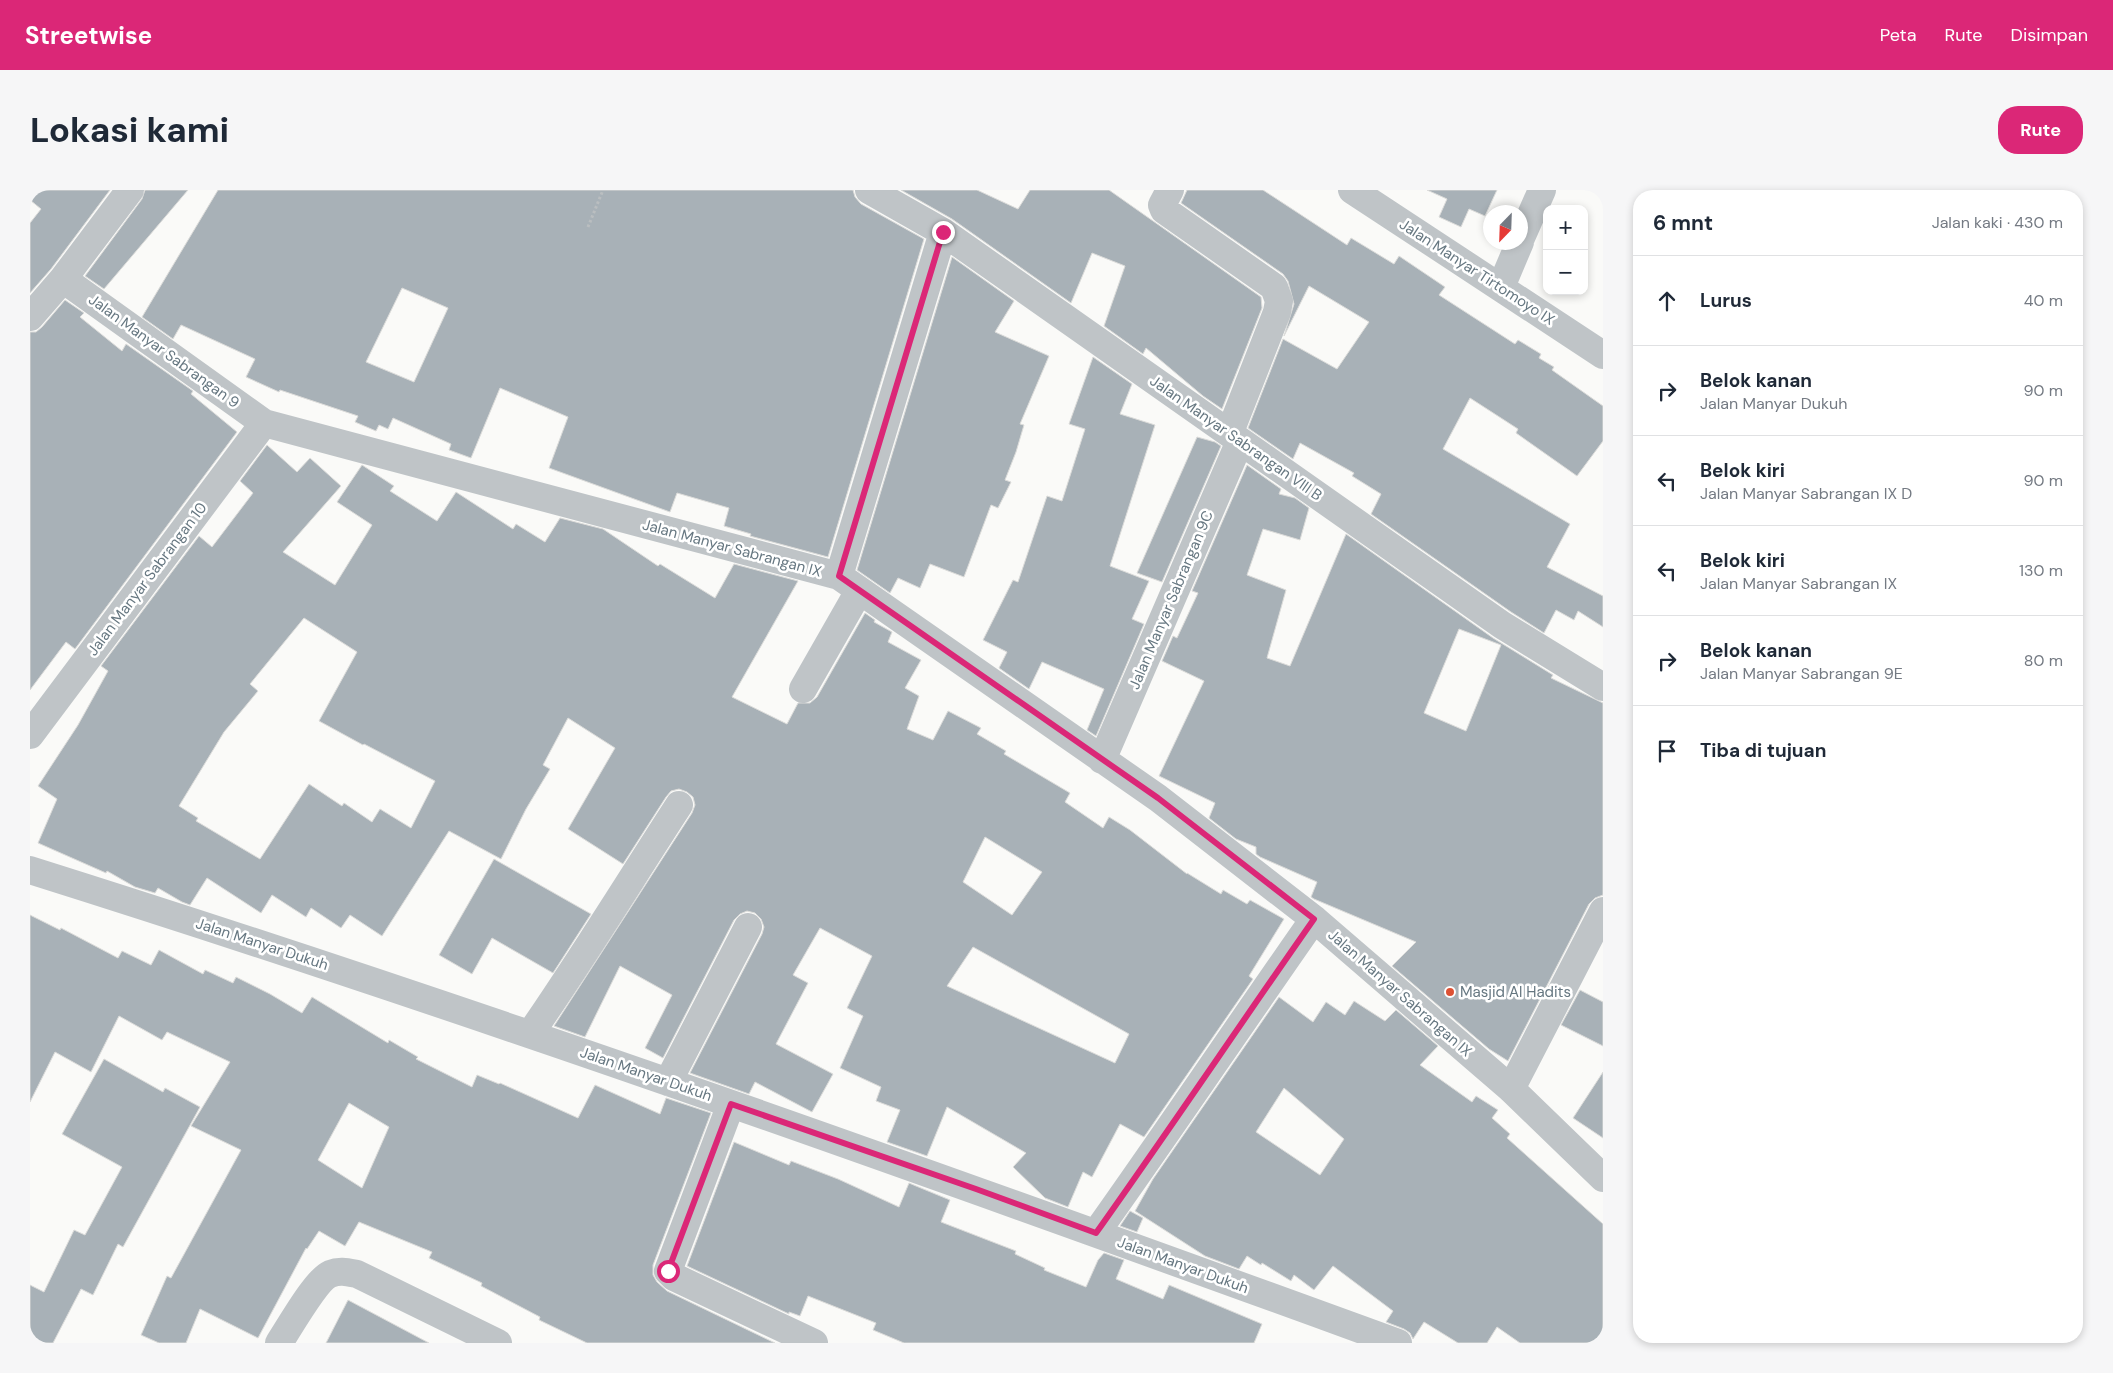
<!DOCTYPE html>
<html lang="id">
<head>
<meta charset="utf-8">
<style>
  :root { --surface:#fff; --page:#f6f6f7; --text:#1f2937; --muted:#747a83; --line:#e0e1e3; --accent:#db2777 }
  body { margin:0; font-family:"DM Sans",sans-serif; background:var(--page); color:var(--text) }
  .controls { position:absolute; right:15px; top:15px; display:grid; overflow:hidden; border-radius:10px; box-shadow:0 2px 8px #0003 }
  .controls button { width:45px; height:45px; display:grid; place-items:center; padding:0; border:0; border-bottom:1px solid var(--line); background:var(--surface); color:var(--text); font:25px sans-serif }
  .compass { position:absolute; left:1453px; top:15px; width:45px; height:45px; border-radius:50%; background:var(--surface); box-shadow:0 2px 8px #0003; rotate:203deg }
  .stop { position:absolute; width:15px; height:15px; margin:-11px; border:4px solid #db2777; border-radius:50%; background:#fff }
  .stop.end { background:#db2777; border-color:#fff; box-shadow:0 1px 5px #0008 }
  .list { margin:0; padding:0; list-style:none }
  h2 { display:flex; justify-content:space-between; align-items:center; height:65px; margin:0; padding:0 20px; font-size:21px }
  h2 small { font-size:16px; font-weight:400; color:var(--muted) }
  .list li { display:grid; grid-template-columns:32px 1fr auto; gap:15px; align-items:center; box-sizing:border-box; height:90px; padding:0 20px; border-top:1px solid var(--line) }
  .list b { display:block; font-size:19px; white-space:nowrap }
  .list p { margin:0; font-size:16px; white-space:nowrap; color:var(--muted) }
  .list em { font-size:16px; font-style:normal; color:var(--muted) }
  .icon { flex:none; width:28px; height:28px; fill:none; stroke:currentColor; stroke-width:2; stroke-linecap:round; stroke-linejoin:round }
  .map { position:relative; flex:none; width:1573px; height:1153px; overflow:hidden; border-radius:20px }
  header { display:flex; align-items:center; gap:30px; box-sizing:border-box; height:70px; padding:0 25px; background:var(--accent); color:#fff }
  header strong { font-size:24px }
  nav { display:flex; gap:28px; margin-inline-start:auto; font-size:18px }
  .intro { display:flex; align-items:center; justify-content:space-between; box-sizing:border-box; height:120px; padding:0 30px }
  h1 { margin:0; font-size:35px }
  .button { padding:12px 22px; border-radius:20px; background:var(--accent); color:#fff; font-size:18px; font-weight:700 }
  main { display:flex; gap:30px; padding:0 30px }
  aside { flex:1; background:var(--surface); border-radius:20px; box-shadow:0 2px 8px #0003 }
  .map>svg:first-child { display:block }
  .building { fill:#a8b1b7; stroke:#dcdcda; fill-rule:evenodd }
  .lines { fill:none; stroke-linecap:round; stroke-linejoin:round }
  .path { stroke:#babec0; stroke-width:3; stroke-dasharray:2.5 2.5; stroke-linecap:butt }
  .minor { stroke:#bfc4c7; stroke-width:28 }
  .route { stroke:#db2777; stroke-width:6 }
  .poi-dot { fill:#dd5134; stroke:#fff; stroke-width:2 }
  .labels { text-anchor:middle; dominant-baseline:central; stroke-width:5; stroke-linejoin:round; paint-order:stroke }
  .street-label { font-size:15px; fill:#667781; stroke:#fff }
  .poi-label { font-size:15px; fill:#667781; stroke:#fff; text-anchor:start }
</style>
</head>
<body>
<header>
<strong>Streetwise</strong>
<nav><a>Peta</a><a>Rute</a><a>Disimpan</a></nav>
</header>
<div class="intro"><h1>Lokasi kami</h1><a class="button">Rute</a></div>
<main>
<div class="map">
<svg width="1573" height="1153" viewBox="0 0 1573 1153">
  <rect width="100%" height="100%" fill="#fafaf8"/>
  <!-- building -->
  <path class="building" d="M 0,0 L 80,0 L 21,79 L 0,103 L 0,33 L 11,19 L 0,10 Z
    M 115,0 L 158,0 L 74,99 L 55,86 L 112,9 Z
    M 188,0 L 823,0 L 825,7 L 831,14 L 894,49 L 798,367 L 720,346 L 721,344 L 694,336 L 699,318 L 647,303 L 640,322 L 519,278 L 538,227 L 470,198 L 441,268 L 419,260 L 421,254 L 363,228 L 358,239 L 349,235 L 346,241 L 325,232 L 328,226 L 250,200 L 249,202 L 216,187 L 225,169 L 151,135 L 143,149 L 112,127 ZM 372,98 L 418,118 L 384,192 L 336,172 Z
    M 871,0 L 947,0 L 988,19 L 1000,0 L 1079,0 L 1231,107 L 1232,118 L 1192,219 L 1173,206 L 1116,158 L 1113,164 L 1074,136 L 1095,76 L 1062,63 L 1041,113 L 922,29 Z
    M 1157,0 L 1233,0 L 1317,55 L 1321,48 L 1364,74 L 1369,66 L 1415,97 L 1409,105 L 1485,154 L 1488,150 L 1511,164 L 1509,168 L 1524,177 L 1522,180 L 1573,216 L 1573,251 L 1547,286 L 1486,243 L 1488,239 L 1440,208 L 1413,259 L 1540,334 L 1517,377 L 1573,406 L 1573,437 L 1548,421 L 1544,430 L 1526,420 L 1514,443 L 1481,422 L 1341,324 L 1351,304 L 1322,286 L 1324,283 L 1270,253 L 1263,269 L 1218,238 L 1253,149 L 1307,179 L 1339,132 L 1279,96 L 1254,146 L 1264,114 L 1258,91 L 1253,84 L 1151,13 Z
    M 1397,0 L 1467,0 L 1455,26 L 1439,19 L 1431,37 L 1409,27 L 1417,9 Z
    M 922,67 L 984,111 L 965,142 L 1019,166 L 990,234 L 994,235 L 986,262 L 975,290 L 981,292 L 968,318 L 961,315 L 934,387 L 900,374 L 890,398 L 868,388 L 860,403 L 827,380 Z
    M 35,110 L 54,123 L 50,127 L 92,161 L 96,154 L 163,201 L 161,204 L 207,242 L 45,459 L 36,452 L 0,500 L 0,142 L 6,142 L 12,137 Z
    M 1063,167 L 1102,194 L 1090,224 L 1125,235 L 1080,376 L 1119,391 L 1102,429 L 1114,434 L 1066,546 L 1057,540 L 1074,499 L 1012,472 L 999,499 L 969,478 L 977,462 L 953,450 L 983,390 L 988,392 L 1017,306 L 1032,311 L 1055,239 L 1039,234 Z
    M 1167,247 L 1185,252 L 1191,256 L 1132,392 L 1107,383 Z
    M 237,255 L 267,282 L 280,268 L 311,296 L 253,362 L 305,395 L 342,335 L 307,312 L 332,275 L 364,296 L 360,301 L 407,331 L 426,302 L 483,339 L 486,334 L 515,352 L 530,328 L 573,339 L 628,376 L 630,374 L 685,408 L 704,374 L 768,391 L 702,507 L 757,534 L 768,513 L 780,513 L 787,507 L 835,423 L 845,430 L 844,432 L 862,442 L 858,452 L 891,470 L 875,498 L 889,506 L 877,539 L 903,550 L 918,521 L 951,538 L 947,544 L 976,561 L 974,564 L 1040,603 L 1035,612 L 1073,638 L 1079,627 L 1100,640 L 1157,684 L 1157,683 L 1191,704 L 1193,700 L 1217,714 L 1220,710 L 1254,729 L 1219,786 L 1223,789 L 1114,947 L 1090,934 L 1062,987 L 1053,982 L 1038,1017 L 1015,1008 L 983,977 L 996,963 L 917,917 L 897,966 L 857,952 L 870,920 L 846,911 L 851,897 L 810,878 L 833,826 L 817,818 L 842,766 L 790,738 L 763,785 L 778,793 L 746,854 L 803,884 L 782,922 L 725,892 L 719,904 L 660,883 L 732,744 L 734,737 L 731,729 L 725,723 L 717,721 L 710,724 L 704,730 L 633,868 L 615,858 L 642,805 L 590,776 L 555,847 L 524,836 L 662,623 L 665,615 L 663,607 L 657,602 L 649,599 L 641,601 L 636,607 L 593,674 L 538,639 L 585,558 L 538,528 L 513,575 L 520,579 L 496,619 L 471,669 L 419,641 L 352,746 L 320,725 L 311,738 L 281,718 L 276,727 L 242,705 L 231,723 L 177,688 L 160,715 L 152,712 L 128,698 L 125,703 L 105,697 L 77,681 L 76,683 L 8,653 L 27,609 L 8,596 L 48,535 L 78,481 L 71,476 L 169,346 L 182,357 L 223,303 L 210,291 ZM 274,428 L 327,462 L 289,531 L 333,555 L 334,554 L 405,591 L 381,638 L 350,619 L 342,632 L 314,613 L 312,616 L 279,594 L 230,669 L 166,631 L 168,628 L 149,616 L 194,542 L 228,501 L 220,494 ZM 955,647 L 1012,682 L 982,725 L 933,692 ZM 943,757 L 1099,844 L 1085,873 L 917,796 Z
    M 1217,275 L 1251,299 L 1249,304 L 1265,308 L 1279,318 L 1270,350 L 1233,339 L 1217,385 L 1256,400 L 1237,468 L 1260,476 L 1316,344 L 1463,448 L 1523,485 L 1521,488 L 1573,513 L 1573,705 L 1565,708 L 1559,714 L 1478,871 L 1459,859 L 1362,776 L 1386,752 L 1284,709 L 1281,707 L 1287,692 L 1230,667 L 1226,664 L 1226,657 L 1206,649 L 1179,628 L 1185,613 L 1129,586 L 1174,491 L 1132,471 L 1143,446 L 1147,448 L 1168,403 L 1162,401 ZM 1429,439 L 1471,455 L 1436,541 L 1394,523 Z
    M 464,669 L 561,724 L 523,783 L 462,748 L 442,784 L 409,765 Z
    M 0,725 L 30,740 L 31,738 L 88,768 L 92,761 L 121,775 L 129,760 L 173,784 L 175,780 L 203,793 L 206,787 L 240,804 L 272,823 L 282,807 L 358,853 L 359,850 L 388,867 L 386,869 L 442,897 L 447,885 L 469,894 L 470,893 L 548,928 L 565,895 L 630,924 L 636,908 L 681,923 L 623,1075 L 623,1085 L 627,1092 L 637,1101 L 745,1153 L 557,1153 L 509,1130 L 510,1127 L 451,1096 L 452,1093 L 399,1068 L 402,1062 L 329,1032 L 315,1056 L 289,1041 L 277,1059 L 276,1058 L 228,1148 L 170,1119 L 156,1153 L 129,1153 L 111,1145 L 137,1086 L 141,1088 L 211,960 L 161,936 L 200,872 L 137,842 L 132,850 L 89,826 L 61,882 L 25,862 L 0,912 ZM 319,913 L 359,937 L 332,998 L 288,970 Z
    M 1550,800 L 1573,812 L 1573,856 L 1531,835 Z
    M 1249,807 L 1283,832 L 1296,812 L 1315,825 L 1324,811 L 1355,831 L 1366,820 L 1408,856 L 1390,875 L 1442,912 L 1446,906 L 1468,920 L 1462,928 L 1480,944 L 1477,948 L 1573,1034 L 1573,1153 L 1490,1153 L 1467,1137 L 1457,1153 L 1428,1153 L 1394,1132 L 1383,1149 L 1380,1143 L 1374,1139 L 1356,1132 L 1363,1121 L 1303,1076 L 1284,1100 L 1264,1085 L 1261,1091 L 1232,1073 L 1231,1075 L 1217,1066 L 1209,1079 L 1175,1066 L 1105,1021 L 1123,989 ZM 1254,898 L 1314,949 L 1290,985 L 1226,942 Z
    M 74,869 L 133,902 L 135,898 L 170,917 L 93,1057 L 88,1054 L 63,1105 L 51,1099 L 23,1153 L 0,1153 L 0,1095 L 14,1102 L 44,1040 L 55,1045 L 92,977 L 32,944 Z
    M 1573,882 L 1573,948 L 1543,928 Z
    M 704,952 L 759,975 L 761,971 L 808,989 L 869,1017 L 879,993 L 886,996 L 920,1010 L 911,1032 L 986,1061 L 985,1064 L 1015,1078 L 1014,1080 L 1056,1097 L 1068,1070 L 1074,1063 L 1094,1070 L 1086,1089 L 1133,1109 L 1139,1095 L 1232,1134 L 1224,1153 L 874,1153 L 843,1140 L 846,1133 L 778,1106 L 770,1126 L 759,1122 L 759,1124 L 657,1076 Z
    M 1100,1021 L 1113,1028 L 1107,1042 L 1090,1036 Z
    M 318,1110 L 399,1153 L 296,1153 Z"/>
  <g class="lines">
    <!-- path -->
    <path class="path" d="M 558,37 L 573,0"/>
    <!-- minor -->
    <path class="minor" d="M 839,0 L 913,42 L 1472,435 L 1573,497
      M 1140,0 L 1132,15 L 1134,20 L 1244,97 L 1249,111 L 1247,122 L 1200,242
      M 1322,0 L 1573,165
      M 1490,50 L 1512,0
      M 33,89 L 234,233 L 809,386 L 1128,608 L 1284,729 L 1481,899 L 1573,988
      M 1471,97 L 1490,52
      M 0,127 L 33,89 L 100,0
      M 809,386 L 913,42
      M 773,499 L 829,401
      M 0,545 L 234,233
      M 1072,570 L 1210,251
      M 0,680 C 461,825 915,988 1368,1153
      M 500,844 C 552,769 599,692 649,615
      M 638,892 L 718,737
      M 1481,899 L 1573,721
      M 701,914 L 638,1081 L 644,1087 L 784,1153
      M 1066,1043 C 1140,939 1211,833 1284,729
      M 249,1153 C 259,1138 286,1090 300,1084 C 310,1080 317,1082 327,1084 L 468,1153"/>
  </g>
  <g class="lines">
    <!-- route -->
    <path class="route" d="M 638,1081 L 701,914 L 946,999 L 1066,1043 C 1140,939 1211,833 1284,729 L 1128,608 L 809,386 L 913,42"/>
  </g>
  <!-- markers -->
  <circle class="poi-dot" cx="1420" cy="802" r="5"/>
  <g class="labels">
    <!-- street labels -->
    <g class="street-label">
      <text transform="translate(1447 82) rotate(33)">Jalan Manyar Tirtomoyo IX</text>
      <text transform="translate(134 161) rotate(36)">Jalan Manyar Sabrangan 9</text>
      <text transform="translate(1206 248) rotate(35)">Jalan Manyar Sabrangan VIII B</text>
      <text transform="translate(702 358) rotate(15)">Jalan Manyar Sabrangan IX</text>
      <text transform="translate(117 389) rotate(-53)">Jalan Manyar Sabrangan 10</text>
      <text transform="translate(1141 410) rotate(-67)">Jalan Manyar Sabrangan 9C</text>
      <text transform="translate(232 754) rotate(18)">Jalan Manyar Dukuh</text>
      <text transform="translate(1370 803) rotate(41)">Jalan Manyar Sabrangan IX</text>
      <text transform="translate(616 884) rotate(19)">Jalan Manyar Dukuh</text>
      <text transform="translate(1153 1075) rotate(20)">Jalan Manyar Dukuh</text>
    </g>
    <!-- poi labels -->
    <g class="poi-label">
      <text x="1430" y="802">Masjid Al Hadits</text>
    </g>
  </g>
</svg>
<div class="controls">
<button>+</button>
<button>−</button>
</div>
<svg class="compass" viewBox="-18 -18 36 36"><path d="M0-13l5 13h-10z" fill="#e53935"/><path d="M0 13l5-13h-10z" fill="#747a83"/></svg>
<div class="stop" style="left:638px;top:1081px"></div>
<div class="stop end" style="left:913px;top:42px"></div>
</div>
<aside>
<h2>6 mnt<small>Jalan kaki · 430 m</small></h2>
<ul class="list">
<li><svg class="icon" aria-label="ahead" viewBox="0 0 24 24"><path d="M12 20V5M6 11l6-6 6 6"/></svg><div><b>Lurus</b></div><em>40 m</em></li>
<li><svg class="icon" aria-label="right" viewBox="0 0 24 24"><path d="M7 20v-9h11M14 6l5 5-5 5"/></svg><div><b>Belok kanan</b><p>Jalan Manyar Dukuh</p></div><em>90 m</em></li>
<li><svg class="icon" aria-label="left" viewBox="0 0 24 24"><path d="M17 20v-9H6M10 6l-5 5 5 5"/></svg><div><b>Belok kiri</b><p>Jalan Manyar Sabrangan IX D</p></div><em>90 m</em></li>
<li><svg class="icon" aria-label="left" viewBox="0 0 24 24"><path d="M17 20v-9H6M10 6l-5 5 5 5"/></svg><div><b>Belok kiri</b><p>Jalan Manyar Sabrangan IX</p></div><em>130 m</em></li>
<li><svg class="icon" aria-label="right" viewBox="0 0 24 24"><path d="M7 20v-9h11M14 6l5 5-5 5"/></svg><div><b>Belok kanan</b><p>Jalan Manyar Sabrangan 9E</p></div><em>80 m</em></li>
<li><svg class="icon" aria-label="arrive" viewBox="0 0 24 24"><path d="M6 21V4h12l-3 4 3 4H6"/></svg><div><b>Tiba di tujuan</b></div></li>
</ul>
</aside>
</main>
</body>
</html>
